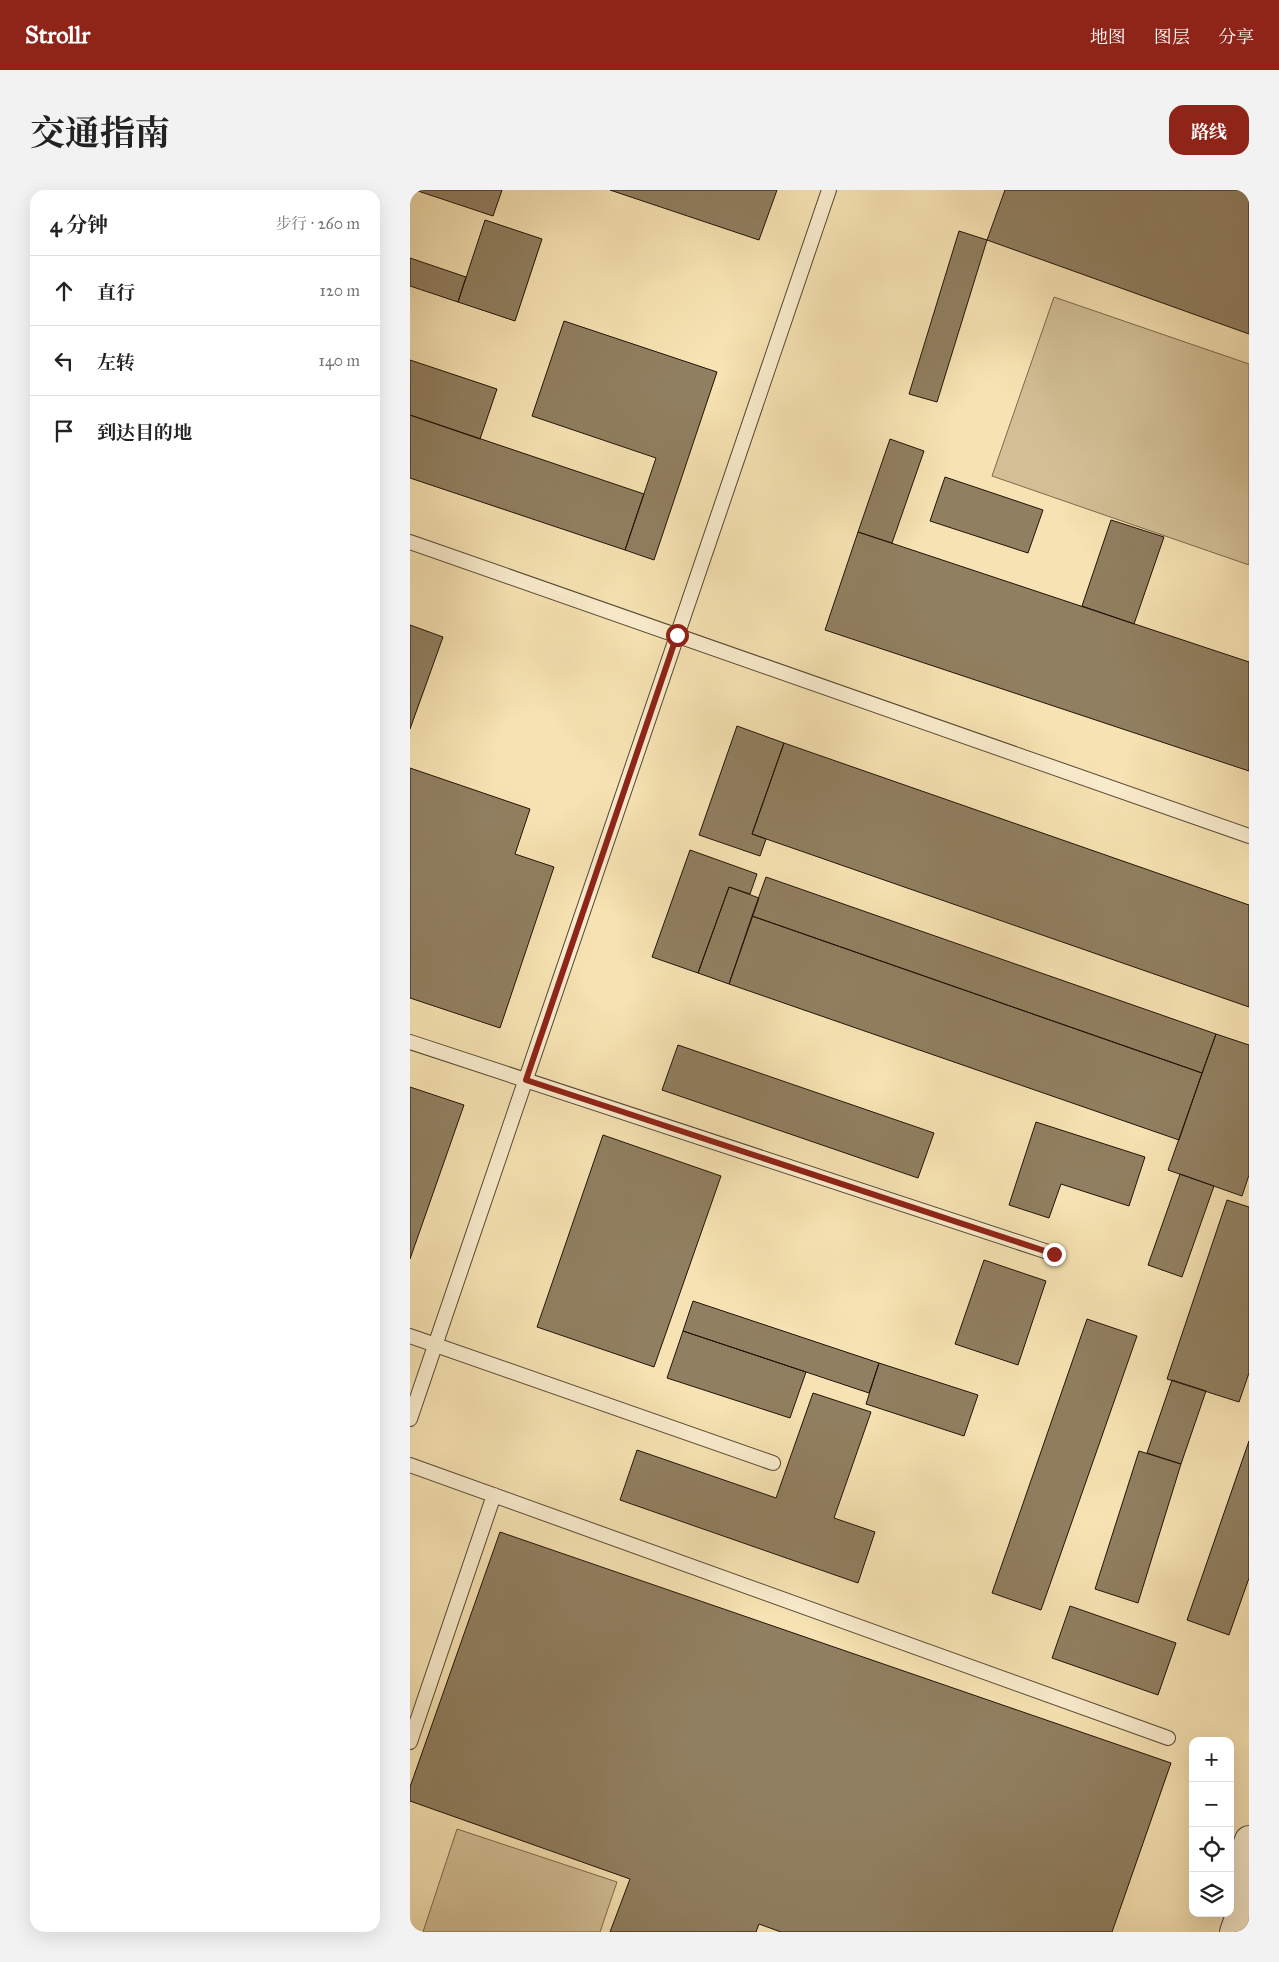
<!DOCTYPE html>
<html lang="zh">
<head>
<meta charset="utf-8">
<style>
  :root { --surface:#fff; --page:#f2f2f2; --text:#222; --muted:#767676; --line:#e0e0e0; --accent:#8f2418 }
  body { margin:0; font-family:"IM FELL Great Primer","Noto Serif SC",serif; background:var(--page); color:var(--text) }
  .controls { position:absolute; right:15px; bottom:15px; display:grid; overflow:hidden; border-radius:10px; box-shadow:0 5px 20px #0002 }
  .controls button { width:45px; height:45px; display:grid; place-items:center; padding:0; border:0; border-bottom:1px solid var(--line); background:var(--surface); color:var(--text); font:25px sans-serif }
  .stop { position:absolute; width:15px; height:15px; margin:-11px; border:4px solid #8f2418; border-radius:50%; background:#fff }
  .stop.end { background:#8f2418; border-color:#fff; box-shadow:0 1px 5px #0008 }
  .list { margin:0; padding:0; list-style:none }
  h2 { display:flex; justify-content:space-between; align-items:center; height:65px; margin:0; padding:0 20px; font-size:21px }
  h2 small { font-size:16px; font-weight:400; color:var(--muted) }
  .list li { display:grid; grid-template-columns:32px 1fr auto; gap:15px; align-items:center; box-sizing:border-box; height:70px; padding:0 20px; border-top:1px solid var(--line) }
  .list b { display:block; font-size:19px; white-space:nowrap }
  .list em { font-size:16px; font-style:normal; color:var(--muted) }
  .icon { flex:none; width:28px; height:28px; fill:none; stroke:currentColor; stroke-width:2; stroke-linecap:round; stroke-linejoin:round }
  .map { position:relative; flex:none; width:839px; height:1742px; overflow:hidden; border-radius:15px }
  header { display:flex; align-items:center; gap:30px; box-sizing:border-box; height:70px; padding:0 25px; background:var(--accent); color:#fff }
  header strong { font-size:24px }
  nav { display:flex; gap:28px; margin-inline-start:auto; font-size:18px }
  .intro { display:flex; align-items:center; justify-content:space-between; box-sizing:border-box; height:120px; padding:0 30px }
  h1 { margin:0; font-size:35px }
  .button { padding:12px 22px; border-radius:15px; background:var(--accent); color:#fff; font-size:18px; font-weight:700 }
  main { display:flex; gap:30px; padding:0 30px }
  aside { flex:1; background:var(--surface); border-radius:15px; box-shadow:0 5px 20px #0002 }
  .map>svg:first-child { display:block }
  .green { fill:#d2bf95; stroke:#7a694e }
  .building { fill:#907f60; stroke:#211308 }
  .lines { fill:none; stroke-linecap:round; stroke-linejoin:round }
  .service-casing { stroke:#564732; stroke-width:16 }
  .minor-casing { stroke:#564732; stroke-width:30 }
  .service { stroke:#f9eccd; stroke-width:14 }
  .minor { stroke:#f9eccd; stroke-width:28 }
  .route { stroke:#8f2418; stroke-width:6 }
</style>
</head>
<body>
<header>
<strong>Strollr</strong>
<nav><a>地图</a><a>图层</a><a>分享</a></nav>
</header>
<div class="intro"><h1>交通指南</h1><a class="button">路线</a></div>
<main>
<aside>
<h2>4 分钟<small>步行 · 260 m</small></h2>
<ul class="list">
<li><svg class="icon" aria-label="ahead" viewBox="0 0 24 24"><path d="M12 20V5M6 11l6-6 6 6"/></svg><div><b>直行</b></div><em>120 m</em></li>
<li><svg class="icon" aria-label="left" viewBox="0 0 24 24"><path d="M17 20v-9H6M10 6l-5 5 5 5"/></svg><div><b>左转</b></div><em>140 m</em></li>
<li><svg class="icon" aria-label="arrive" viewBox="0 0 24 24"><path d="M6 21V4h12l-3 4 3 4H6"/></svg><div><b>到达目的地</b></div></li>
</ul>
</aside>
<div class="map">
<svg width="839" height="1742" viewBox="0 0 839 1742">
  <rect width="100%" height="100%" fill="#f6e2b2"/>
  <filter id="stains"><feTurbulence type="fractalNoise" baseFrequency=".004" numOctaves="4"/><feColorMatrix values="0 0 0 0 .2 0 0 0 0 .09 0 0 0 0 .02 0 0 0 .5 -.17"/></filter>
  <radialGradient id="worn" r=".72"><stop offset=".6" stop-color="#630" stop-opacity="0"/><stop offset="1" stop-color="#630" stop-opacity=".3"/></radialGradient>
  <!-- green -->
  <path class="green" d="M 644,107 L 839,174 L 839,375 L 582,286 Z
    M 47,1639 L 207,1692 L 190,1742 L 13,1742 Z"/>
  <!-- building -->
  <path class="building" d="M 5,0 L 92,0 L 83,26 Z
    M 200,0 L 367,0 L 349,50 Z
    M 595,0 L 839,0 L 839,144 L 577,50 Z
    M 75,30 L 132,49 L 105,131 L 48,112 Z
    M 549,41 L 577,50 L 527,212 L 499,204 Z
    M 0,68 L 56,87 L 48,112 L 0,96 Z
    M 154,131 L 307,182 L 244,370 L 215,360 L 246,268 L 122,226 Z
    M 0,170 L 87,199 L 70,249 L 0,225 Z
    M 0,225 L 234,304 L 215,360 L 0,288 Z
    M 480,249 L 514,261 L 482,353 L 448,342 Z
    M 535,287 L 633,320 L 618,363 L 520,331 Z
    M 701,330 L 754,347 L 724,434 L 672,416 Z
    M 448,342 L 839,472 L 839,581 L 415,440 Z
    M 0,435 L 33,447 L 0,539 Z
    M 327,536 L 374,553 L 342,644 L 356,649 L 350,666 L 289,645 Z
    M 374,553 L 839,715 L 839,817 L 342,644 Z
    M 0,578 L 120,619 L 105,664 L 144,677 L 90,838 L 0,808 Z
    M 280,660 L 347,684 L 340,704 L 319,697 L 288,783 L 242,767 Z
    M 356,687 L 806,844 L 792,883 L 342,726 Z
    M 319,697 L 349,708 L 319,794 L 288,783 Z
    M 342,726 L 792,883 L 769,950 L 319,794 Z
    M 806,844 L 839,855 L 839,985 L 832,1006 L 758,980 Z
    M 268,855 L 524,943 L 508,988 L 252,900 Z
    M 0,897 L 54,915 L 0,1069 Z
    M 626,932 L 735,967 L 719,1016 L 651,994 L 639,1028 L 599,1015 Z
    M 193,945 L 311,986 L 244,1177 L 127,1137 Z
    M 770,984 L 804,996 L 772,1087 L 738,1075 Z
    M 817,1010 L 839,1017 L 839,1183 L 829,1212 L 757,1189 Z
    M 574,1070 L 636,1091 L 608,1175 L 545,1154 Z
    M 283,1111 L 469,1173 L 459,1203 L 273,1141 Z
    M 677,1129 L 727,1146 L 631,1420 L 582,1403 Z
    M 273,1141 L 396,1182 L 380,1228 L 257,1188 Z
    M 469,1173 L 568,1205 L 554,1246 L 456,1214 Z
    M 762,1190 L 796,1201 L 771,1274 L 737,1263 Z
    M 403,1203 L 461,1222 L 424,1328 L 465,1342 L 448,1393 L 210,1310 L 227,1260 L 366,1308 Z
    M 839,1251 L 839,1388 L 819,1445 L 777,1430 Z
    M 729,1261 L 771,1274 L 728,1413 L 685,1399 Z
    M 90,1342 L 761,1573 L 702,1742 L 371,1742 L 349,1734 L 346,1742 L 200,1742 L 220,1689 L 0,1611 L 0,1597 Z
    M 660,1416 L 766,1453 L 748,1505 L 642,1468 Z"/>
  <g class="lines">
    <!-- service casing -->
    <g class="service-casing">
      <path id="service" d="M 0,352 L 839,646
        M 0,852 L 644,1064
        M 0,1146 L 363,1273
        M 0,1229 L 419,0
        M 0,1275 L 758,1548
        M 0,1552 L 84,1305"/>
    </g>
    <!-- minor casing -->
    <g class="minor-casing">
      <path id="minor" d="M 820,1704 L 839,1650
        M 824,1742 L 839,1699"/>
    </g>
    <!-- service -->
    <use href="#service" class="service"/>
    <!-- minor -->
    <use href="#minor" class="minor"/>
  </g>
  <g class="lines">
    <!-- route -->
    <path class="route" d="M 267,445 L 116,890 L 644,1064"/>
  </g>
  <rect width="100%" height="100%" filter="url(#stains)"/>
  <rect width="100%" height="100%" fill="url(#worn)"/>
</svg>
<div class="controls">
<button>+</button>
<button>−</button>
<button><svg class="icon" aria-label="locate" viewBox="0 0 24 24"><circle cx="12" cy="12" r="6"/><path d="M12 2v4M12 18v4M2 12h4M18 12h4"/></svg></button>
<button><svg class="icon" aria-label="layers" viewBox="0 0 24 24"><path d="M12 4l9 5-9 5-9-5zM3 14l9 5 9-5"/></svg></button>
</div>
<div class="stop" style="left:267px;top:445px"></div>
<div class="stop end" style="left:644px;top:1064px"></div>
</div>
</main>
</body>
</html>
